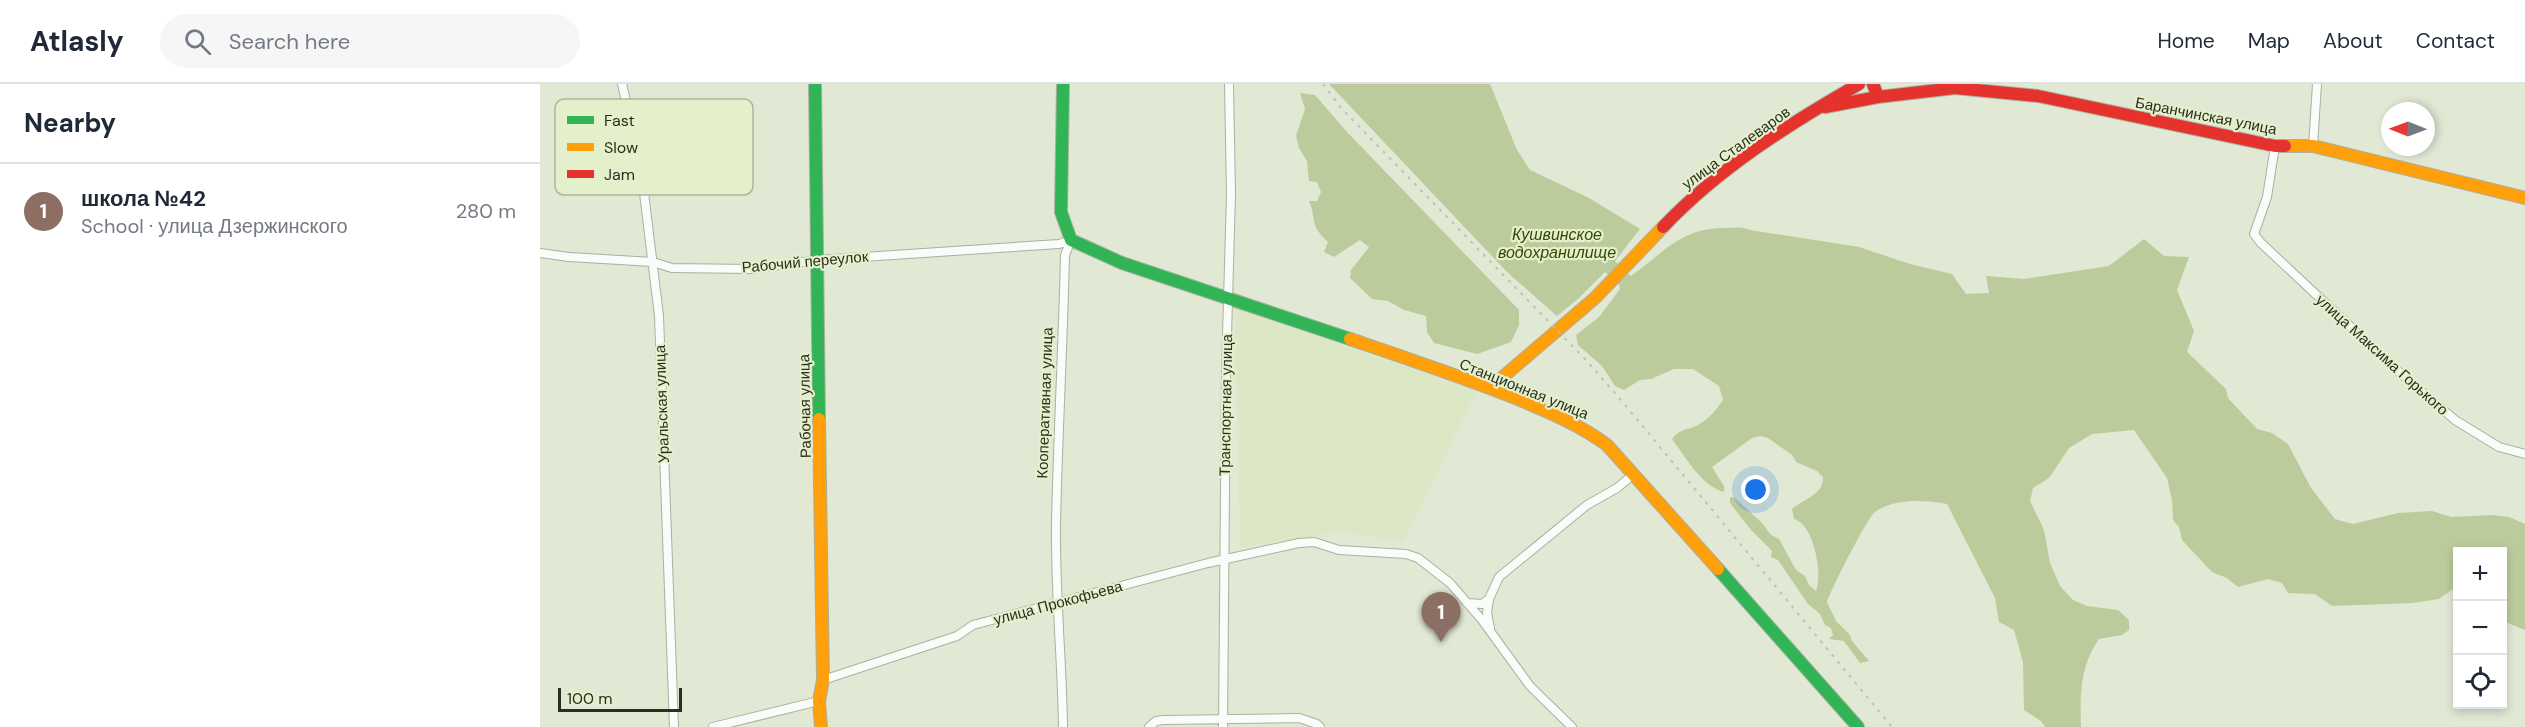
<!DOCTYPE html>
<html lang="en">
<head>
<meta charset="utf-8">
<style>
  :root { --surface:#fff; --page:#f6f6f7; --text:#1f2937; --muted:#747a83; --line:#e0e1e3; --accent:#2563eb }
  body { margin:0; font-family:"DM Sans",sans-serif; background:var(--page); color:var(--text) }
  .controls { position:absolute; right:18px; bottom:18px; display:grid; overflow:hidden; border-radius:0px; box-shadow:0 3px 9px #0003 }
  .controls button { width:54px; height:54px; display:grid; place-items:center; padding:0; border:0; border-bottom:2px solid var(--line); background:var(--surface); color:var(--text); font:30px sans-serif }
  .compass { position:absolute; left:1841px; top:18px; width:54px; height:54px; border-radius:50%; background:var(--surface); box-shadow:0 3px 9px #0003; rotate:271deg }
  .scale { position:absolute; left:18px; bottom:15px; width:124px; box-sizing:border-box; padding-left:6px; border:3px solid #2a2e20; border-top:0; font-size:16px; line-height:21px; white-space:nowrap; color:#2a2e20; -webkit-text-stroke:4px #e4f0cc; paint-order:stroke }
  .you { position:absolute; left:1216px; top:406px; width:21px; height:21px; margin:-15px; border:4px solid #fff; border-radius:50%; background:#1a73e8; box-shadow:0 0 0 9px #1a73e833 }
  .badge { display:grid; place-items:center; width:39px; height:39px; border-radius:50%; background:var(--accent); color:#fff; font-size:20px; font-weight:700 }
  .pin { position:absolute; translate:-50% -50px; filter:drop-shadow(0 2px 3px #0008) }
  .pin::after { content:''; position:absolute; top:32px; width:21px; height:18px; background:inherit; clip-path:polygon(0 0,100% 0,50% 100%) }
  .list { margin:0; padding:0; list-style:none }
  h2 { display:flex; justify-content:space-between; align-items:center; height:78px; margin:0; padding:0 24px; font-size:26px }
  h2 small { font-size:20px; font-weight:400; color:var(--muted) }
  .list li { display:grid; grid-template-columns:39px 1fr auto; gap:18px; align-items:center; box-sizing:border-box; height:96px; padding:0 24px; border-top:2px solid var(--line) }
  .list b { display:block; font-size:22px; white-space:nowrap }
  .list p { margin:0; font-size:20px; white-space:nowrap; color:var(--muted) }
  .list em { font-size:20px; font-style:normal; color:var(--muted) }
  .icon { flex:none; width:33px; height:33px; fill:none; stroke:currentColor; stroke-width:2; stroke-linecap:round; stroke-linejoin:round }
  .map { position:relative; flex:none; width:1985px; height:643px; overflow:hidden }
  header { display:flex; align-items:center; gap:36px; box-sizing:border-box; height:84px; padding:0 30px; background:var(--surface); border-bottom:2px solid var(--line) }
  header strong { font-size:28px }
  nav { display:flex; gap:33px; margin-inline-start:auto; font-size:21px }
  .search { width:420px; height:54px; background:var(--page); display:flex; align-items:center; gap:15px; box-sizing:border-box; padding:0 21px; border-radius:33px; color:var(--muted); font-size:22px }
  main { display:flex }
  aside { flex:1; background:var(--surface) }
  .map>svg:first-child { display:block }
  .built { fill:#dce7c6 }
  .water { fill:#bccb9b }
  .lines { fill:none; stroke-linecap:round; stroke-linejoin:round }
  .street-casing { stroke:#abb0a1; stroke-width:10 }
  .fast-casing { stroke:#abb0a1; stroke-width:14 }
  .slow-casing { stroke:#abb0a1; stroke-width:14 }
  .jam-casing { stroke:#abb0a1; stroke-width:14 }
  .street { stroke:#fafcf9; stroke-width:8 }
  .fast { stroke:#30b455; stroke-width:12 }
  .slow { stroke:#ff9f0a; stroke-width:12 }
  .jam { stroke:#e5322d; stroke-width:12 }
  .rail { stroke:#bec0ba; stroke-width:2; stroke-dasharray:3 6; stroke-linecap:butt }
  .labels { text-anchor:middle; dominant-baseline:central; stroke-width:4.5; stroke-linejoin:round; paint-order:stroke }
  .street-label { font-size:15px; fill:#2a2e20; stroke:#e4f0cc }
  .water-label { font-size:16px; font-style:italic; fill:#394803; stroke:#e4f0cc }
  .key { fill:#e4f0cc; stroke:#acb698; stroke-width:1.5 }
  .key-label { font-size:16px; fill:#2a2e20 }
</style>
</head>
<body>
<header>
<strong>Atlasly</strong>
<div class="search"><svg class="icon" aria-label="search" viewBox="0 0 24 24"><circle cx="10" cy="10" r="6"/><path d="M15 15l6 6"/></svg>Search here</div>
<nav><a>Home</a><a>Map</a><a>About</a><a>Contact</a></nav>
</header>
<main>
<aside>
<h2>Nearby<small></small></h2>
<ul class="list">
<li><span class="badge" style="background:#8d6e63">1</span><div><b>школа №42</b><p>School · улица Дзержинского</p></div><em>280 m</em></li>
</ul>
</aside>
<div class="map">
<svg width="1985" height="643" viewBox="0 0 1985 643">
  <rect width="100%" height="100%" fill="#e1e8d4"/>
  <!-- built -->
  <path class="built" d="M 695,224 L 937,307 L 863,458 L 801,448 L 700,463 Z"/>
  <!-- water -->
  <path class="water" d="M 789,0 L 950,0 L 977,66 L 990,86 L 1049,114 L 1100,145 L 1075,177 L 1091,192 C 1124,169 1139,145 1183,144 C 1192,144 1202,142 1210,146 L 1319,163 L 1370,180 L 1412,190 L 1426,210 L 1449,209 L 1446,192 L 1484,195 L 1569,182 L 1604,155 L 1624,172 L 1649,173 L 1637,206 L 1654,247 L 1647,268 L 1686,305 L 1688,314 L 1717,345 L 1732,349 L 1748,360 L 1771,404 L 1795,435 L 1813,440 L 1858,429 L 1892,427 L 1911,433 L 1952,431 L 1969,433 L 1985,440 L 1985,546 L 1963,537 L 1962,468 L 1918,468 L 1917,502 L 1899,515 L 1872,519 L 1792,522 L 1775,510 L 1748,509 L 1742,499 L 1728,495 L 1698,503 L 1687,494 L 1672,488 L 1642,456 L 1639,443 L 1633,436 L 1632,416 L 1627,394 L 1594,346 L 1552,350 L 1529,364 L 1509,394 L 1493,404 L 1490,417 L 1504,446 L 1510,479 L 1520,502 L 1533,516 L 1547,522 L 1578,526 L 1589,536 L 1589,546 L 1582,551 L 1559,555 C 1540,582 1540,611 1541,643 L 1505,643 L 1501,637 L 1484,626 L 1483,578 L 1474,546 L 1459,538 L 1455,514 L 1407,420 C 1386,416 1354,414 1335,428 C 1327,434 1292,504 1287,518 L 1296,537 L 1310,551 L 1312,557 L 1329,577 L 1320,579 L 1304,557 L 1289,555 L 1293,551 L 1291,544 L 1285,541 L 1280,530 L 1268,520 L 1238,476 L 1231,473 L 1232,467 L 1211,446 L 1190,419 L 1190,413 L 1195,414 L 1222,439 L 1231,451 L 1239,455 L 1256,486 L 1265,492 L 1269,501 L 1276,507 C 1283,490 1274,440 1254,435 L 1252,425 C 1264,415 1284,410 1283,393 L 1277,387 L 1256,378 L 1252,371 L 1228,354 L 1221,352 L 1212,354 L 1172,383 L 1184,402 L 1184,408 C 1160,401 1146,373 1132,355 C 1142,343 1147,347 1158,341 C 1169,335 1176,326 1183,316 L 1179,302 L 1153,285 L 1134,285 L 1111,295 L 1100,296 L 1084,306 L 1075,302 L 1062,282 L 1038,261 L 1036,251 L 1059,233 L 1080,205 L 1079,200 L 1065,188 L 1039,214 L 1017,232 L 967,188 Z
    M 760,9 L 775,11 L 807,48 L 979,226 L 979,241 L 971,258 L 937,270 L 894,259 L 887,248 L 886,232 L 864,226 L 848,217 L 832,215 L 810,194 L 811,186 L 829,163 L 820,156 L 794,173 L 784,168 L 788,158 C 769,140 777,137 769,117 L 777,117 L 781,108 L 777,98 L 769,97 L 767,77 L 759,64 L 756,52 L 765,25 Z"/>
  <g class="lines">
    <!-- street casing -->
    <g class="street-casing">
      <path id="street" d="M 82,0 L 100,76 L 119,232 L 134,643
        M 1735,62 L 1727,113 L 1714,150 L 1721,159 L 1860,289 L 1915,336 L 1959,363 L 1985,370
        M 1773,62 L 1777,0
        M 0,169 L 29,173 L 113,178 L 132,184 L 211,185 L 278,176 L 519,160 L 531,156
        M 949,515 L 947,529 L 950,544
        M 927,519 L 942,520 L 949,515 L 959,493 L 1047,421 L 1077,404 L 1094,390
        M 283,596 L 417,552 L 433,541 L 668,479 L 759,459 L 774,458 L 799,466 L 866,470 L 878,474 L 910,499 L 942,536 L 990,602 L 1032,643
        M 173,643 L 279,617
        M 523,643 C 522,575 515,507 516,439 C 518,349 523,260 525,171 L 531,156
        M 609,643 L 616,637 L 624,636 L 759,634 L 777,640 L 780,643
        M 683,643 L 686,287 L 691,110 L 689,0"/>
    </g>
    <!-- fast casing -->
    <g class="fast-casing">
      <path id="fast" d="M 275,0 L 279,335
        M 523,0 L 521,128 L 531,156 L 582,179 L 810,255
        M 1178,485 L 1318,643"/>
    </g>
    <!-- slow casing -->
    <g class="slow-casing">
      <path id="slow" d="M 1745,62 L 1773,62 L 1985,114
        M 810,255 C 866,274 923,293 978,315 C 1009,328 1040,341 1067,361 L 1178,485
        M 950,304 L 1055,214 L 1123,143
        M 279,335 L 283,596 L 279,617 L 281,643"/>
    </g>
    <!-- jam casing -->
    <g class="jam-casing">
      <path id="jam" d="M 1333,0 L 1338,13 L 1415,4 L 1498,12 L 1735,62 L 1745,62
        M 1285,23 L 1338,13
        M 1123,143 C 1179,84 1249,40 1319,0"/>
    </g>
    <!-- street -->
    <use href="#street" class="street"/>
    <!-- fast -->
    <use href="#fast" class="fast"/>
    <!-- slow -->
    <use href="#slow" class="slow"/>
    <!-- jam -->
    <use href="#jam" class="jam"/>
    <!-- rail -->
    <path class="rail" d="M 783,0 L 802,25 L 1045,275 L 1081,316 L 1352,643"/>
  </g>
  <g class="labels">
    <!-- street labels -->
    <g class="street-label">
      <text transform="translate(1666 32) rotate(11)">Баранчинская улица</text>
      <text transform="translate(1196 64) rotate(-36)">улица Сталеваров</text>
      <text transform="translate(265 178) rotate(-5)">Рабочий переулок</text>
      <text transform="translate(1842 271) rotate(42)">улица Максима Горького</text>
      <text transform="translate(984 305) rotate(22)">Станционная улица</text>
      <text transform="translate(505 319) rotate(-88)">Кооперативная улица</text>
      <text transform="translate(122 320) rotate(-92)">Уральская улица</text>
      <text transform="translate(686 321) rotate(-89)">Транспортная улица</text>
      <text transform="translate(265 322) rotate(-91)">Рабочая улица</text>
      <text transform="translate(518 519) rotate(-15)">улица Прокофьева</text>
    </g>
    <!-- water labels -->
    <g class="water-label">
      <text x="1017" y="150">Кушвинское<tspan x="1017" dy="18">водохранилище</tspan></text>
    </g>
  </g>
  <!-- legend -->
  <rect x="15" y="15" width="198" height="96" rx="9" class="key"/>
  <rect x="27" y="32" width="27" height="8" fill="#30b455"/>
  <rect x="27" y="59" width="27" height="8" fill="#ff9f0a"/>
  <rect x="27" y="86" width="27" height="8" fill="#e5322d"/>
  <g class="key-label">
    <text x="64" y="42">Fast</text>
    <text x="64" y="69">Slow</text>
    <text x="64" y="96">Jam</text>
  </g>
</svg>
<div class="controls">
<button>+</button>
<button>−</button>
<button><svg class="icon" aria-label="locate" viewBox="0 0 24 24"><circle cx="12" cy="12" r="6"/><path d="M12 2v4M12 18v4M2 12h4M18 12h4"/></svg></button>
</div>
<svg class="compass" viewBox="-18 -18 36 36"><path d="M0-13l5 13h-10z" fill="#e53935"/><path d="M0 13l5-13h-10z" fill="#747a83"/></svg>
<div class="scale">100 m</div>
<div class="you"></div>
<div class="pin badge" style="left:901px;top:558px;background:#8d6e63">1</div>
</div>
</main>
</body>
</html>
